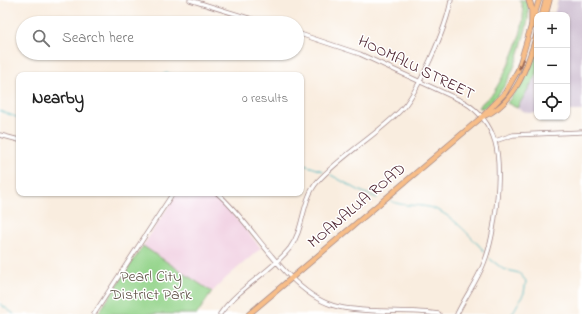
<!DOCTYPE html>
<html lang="en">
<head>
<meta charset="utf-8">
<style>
  :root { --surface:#fff; --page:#f2f2f2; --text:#222; --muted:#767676; --line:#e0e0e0 }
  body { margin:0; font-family:"Indie Flower",sans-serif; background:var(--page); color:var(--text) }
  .controls { position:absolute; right:12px; top:12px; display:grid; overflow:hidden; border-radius:8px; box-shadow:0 1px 3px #0004 }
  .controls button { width:36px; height:36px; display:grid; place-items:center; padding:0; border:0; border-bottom:1px solid var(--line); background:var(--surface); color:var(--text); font:20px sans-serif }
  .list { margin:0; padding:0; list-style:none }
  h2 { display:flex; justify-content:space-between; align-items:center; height:52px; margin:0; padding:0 16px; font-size:17px }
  h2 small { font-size:13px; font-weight:400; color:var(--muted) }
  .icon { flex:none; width:22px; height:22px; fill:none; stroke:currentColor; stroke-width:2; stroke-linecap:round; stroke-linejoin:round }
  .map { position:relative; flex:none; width:582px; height:314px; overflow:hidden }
  .search { position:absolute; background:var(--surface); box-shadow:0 1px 3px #0004; left:16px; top:16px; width:288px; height:44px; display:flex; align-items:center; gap:10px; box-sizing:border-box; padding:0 14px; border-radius:22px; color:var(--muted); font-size:15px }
  .panel { position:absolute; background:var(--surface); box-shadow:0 1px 3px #0004; left:16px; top:72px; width:288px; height:124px; border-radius:8px }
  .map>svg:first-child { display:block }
  .built { fill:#f1d0e2 }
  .industrial { fill:#cebed0 }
  .green { fill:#94d48b; stroke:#6f7a5b }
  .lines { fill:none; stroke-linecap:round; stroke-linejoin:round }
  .stream { stroke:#41b1ba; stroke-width:1 }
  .minor-casing { stroke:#a28685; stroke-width:5 }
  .major-casing { stroke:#a28685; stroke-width:6 }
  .highway-casing { stroke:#a28685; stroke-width:7 }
  .minor { stroke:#fff; stroke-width:3.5 }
  .major { stroke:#f7bd88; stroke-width:4.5 }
  .highway { stroke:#f7bd88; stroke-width:5.5 }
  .oneway { fill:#986655 }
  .labels { text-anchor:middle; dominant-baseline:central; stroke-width:3; stroke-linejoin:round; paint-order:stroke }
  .street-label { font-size:16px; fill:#4a1f2b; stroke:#fff }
  .park-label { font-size:16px; fill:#605548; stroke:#fff }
</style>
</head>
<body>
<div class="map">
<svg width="582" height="314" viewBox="0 0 582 314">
  <rect width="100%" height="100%" fill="#fff"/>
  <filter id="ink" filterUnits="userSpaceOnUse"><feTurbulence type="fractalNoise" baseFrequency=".025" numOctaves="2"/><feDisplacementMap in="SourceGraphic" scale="8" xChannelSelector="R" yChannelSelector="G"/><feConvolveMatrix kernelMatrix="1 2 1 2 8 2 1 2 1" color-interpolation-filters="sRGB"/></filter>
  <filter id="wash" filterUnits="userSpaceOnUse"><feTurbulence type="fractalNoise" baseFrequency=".012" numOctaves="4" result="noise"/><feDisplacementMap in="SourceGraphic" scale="16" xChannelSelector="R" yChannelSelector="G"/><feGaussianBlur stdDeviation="0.9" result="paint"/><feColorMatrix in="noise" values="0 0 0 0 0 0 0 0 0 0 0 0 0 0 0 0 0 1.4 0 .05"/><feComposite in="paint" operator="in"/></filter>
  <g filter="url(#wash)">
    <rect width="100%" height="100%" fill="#f9eddf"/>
    <!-- built -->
    <path class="built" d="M 177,193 L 209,193 L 228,209 L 261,248 L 226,278 L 212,292 L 143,246 Z"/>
    <!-- industrial -->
    <path class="industrial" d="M 558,0 L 582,0 L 582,111 L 567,111 L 567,15 L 554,15 Z
      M 537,74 L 537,113 L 528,113 L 517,108 Z"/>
    <!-- green -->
    <path class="green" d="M 519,0 L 526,0 C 531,14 527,26 523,39 C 516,66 507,91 483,108 L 479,108 C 481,102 489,98 493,93 C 505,75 534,19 519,0 Z
      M 537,51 L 537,74 L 517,108 L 507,103 L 526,77 Z
      M 143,246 L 212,292 L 197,314 L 98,314 Z"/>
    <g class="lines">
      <!-- stream -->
      <path class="stream" d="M 162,75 L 167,73 L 175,75
        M 0,111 L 19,118
        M 301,165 L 308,166 L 323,171
        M 331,175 L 360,191 L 377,198
        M 391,201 C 402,207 416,204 428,207 C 449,211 470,236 484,251
        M 490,259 L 503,269 L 519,273 L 526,281 L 524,293 L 512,314
        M 0,304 L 14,314"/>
    </g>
  </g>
  <g filter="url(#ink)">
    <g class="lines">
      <!-- minor casing -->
      <g class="minor-casing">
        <path id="minor" d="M 190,0 L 265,23
          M 297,33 L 360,54 L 464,102 C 479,111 490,125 495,142 C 503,170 495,236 484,263 C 477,281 465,297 457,314
          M 0,135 L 19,140
          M 495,141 L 513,135 L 582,132
          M 217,193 C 256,226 288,296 339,307 C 371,314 406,309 439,314
          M 94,314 L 173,193
          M 220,314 C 239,287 271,272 290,248 C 305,228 301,200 318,181 C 342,155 374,137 399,112 C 418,94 447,26 451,0"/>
      </g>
      <!-- major casing -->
      <g class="major-casing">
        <path id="major" d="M 542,15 L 546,0
          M 482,117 C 516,104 528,65 537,33
          M 249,314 L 482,117 L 505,93 L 518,70 L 539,0"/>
      </g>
      <!-- highway casing -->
      <g class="highway-casing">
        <path id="highway" d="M 529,0 L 532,10 L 532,26
          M 545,15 L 549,0
          M 532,52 L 537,43"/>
      </g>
      <!-- minor -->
      <use href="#minor" class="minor"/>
      <!-- major -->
      <use href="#major" class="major"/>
      <!-- highway -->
      <use href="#highway" class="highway"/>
    </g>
    <!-- one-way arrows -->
    <defs><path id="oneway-solid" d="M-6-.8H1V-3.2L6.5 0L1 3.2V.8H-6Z"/></defs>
    <use class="oneway" href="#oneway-solid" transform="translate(521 64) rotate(110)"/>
  </g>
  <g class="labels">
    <!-- street labels -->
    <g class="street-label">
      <text transform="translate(416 68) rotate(26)">HOOMALU STREET</text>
      <text transform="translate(357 206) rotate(-40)">MOANALUA ROAD</text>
    </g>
    <!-- park labels -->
    <g class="park-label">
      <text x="151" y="277">Pearl City<tspan x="151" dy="18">District Park</tspan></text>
    </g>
  </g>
</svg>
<div class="controls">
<button>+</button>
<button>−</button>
<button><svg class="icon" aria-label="locate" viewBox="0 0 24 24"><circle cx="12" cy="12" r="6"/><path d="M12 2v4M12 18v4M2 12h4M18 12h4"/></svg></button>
</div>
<div class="search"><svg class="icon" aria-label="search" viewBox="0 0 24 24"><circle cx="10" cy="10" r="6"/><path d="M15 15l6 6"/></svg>Search here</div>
<section class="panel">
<h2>Nearby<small>0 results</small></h2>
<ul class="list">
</ul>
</section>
</div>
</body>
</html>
